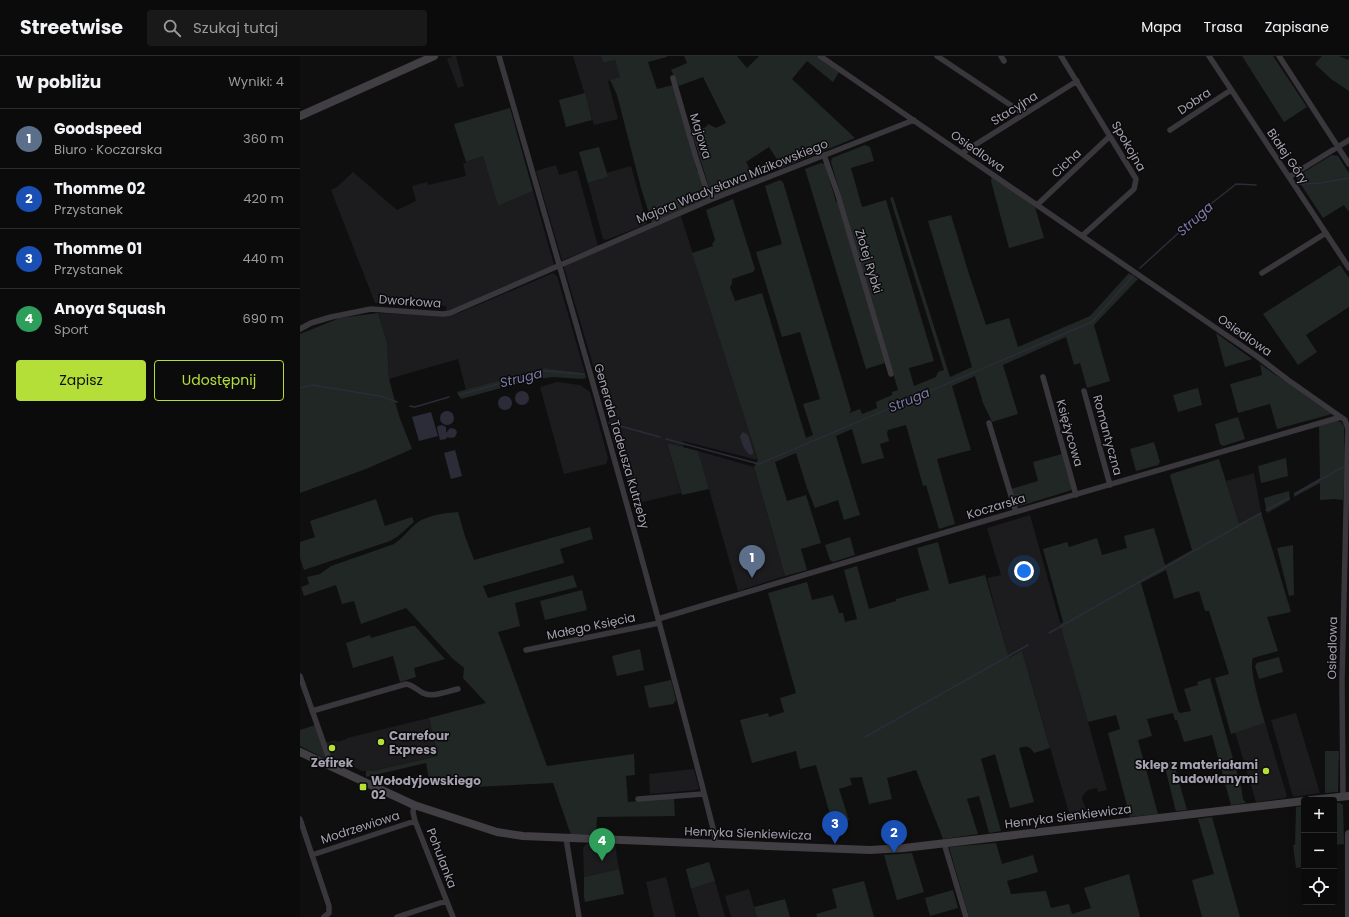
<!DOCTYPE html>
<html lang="pl">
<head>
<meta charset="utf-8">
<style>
  :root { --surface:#0c0b0c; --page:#1a191a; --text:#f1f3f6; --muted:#9a9b9d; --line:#2c2b2d; --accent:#b4df38 }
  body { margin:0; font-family:Poppins,sans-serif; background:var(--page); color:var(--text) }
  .controls { position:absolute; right:12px; bottom:12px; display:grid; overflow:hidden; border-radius:4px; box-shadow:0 4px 16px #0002 }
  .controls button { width:36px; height:36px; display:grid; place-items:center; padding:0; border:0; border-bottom:1px solid var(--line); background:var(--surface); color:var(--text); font:20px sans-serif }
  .you { position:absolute; left:724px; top:515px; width:14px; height:14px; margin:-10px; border:3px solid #fff; border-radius:50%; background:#1a73e8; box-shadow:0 0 0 6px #1a73e833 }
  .badge { display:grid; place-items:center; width:26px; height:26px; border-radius:50%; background:var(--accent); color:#fff; font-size:13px; font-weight:700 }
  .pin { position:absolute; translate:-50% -33px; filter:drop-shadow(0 1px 2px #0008) }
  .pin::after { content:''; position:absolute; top:21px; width:14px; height:12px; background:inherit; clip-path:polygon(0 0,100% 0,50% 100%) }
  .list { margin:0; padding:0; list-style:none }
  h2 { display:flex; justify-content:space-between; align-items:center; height:52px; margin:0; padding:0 16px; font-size:17px }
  h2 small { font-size:13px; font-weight:400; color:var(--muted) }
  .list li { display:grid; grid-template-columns:26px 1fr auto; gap:12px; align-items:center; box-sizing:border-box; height:60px; padding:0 16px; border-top:1px solid var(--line) }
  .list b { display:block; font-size:15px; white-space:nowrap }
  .list p { margin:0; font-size:13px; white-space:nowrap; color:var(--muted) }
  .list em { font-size:13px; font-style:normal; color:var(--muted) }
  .actions { display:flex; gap:8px; padding:12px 16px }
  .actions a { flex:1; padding:9px 0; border:1px solid var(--accent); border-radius:4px; text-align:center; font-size:14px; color:var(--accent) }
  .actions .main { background:var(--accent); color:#111 }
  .icon { flex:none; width:22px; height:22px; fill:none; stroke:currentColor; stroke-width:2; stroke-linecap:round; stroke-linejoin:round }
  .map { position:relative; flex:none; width:1049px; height:861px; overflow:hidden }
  header { display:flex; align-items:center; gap:24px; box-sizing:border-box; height:56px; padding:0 20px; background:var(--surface); border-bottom:1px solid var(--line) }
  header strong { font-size:19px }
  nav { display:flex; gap:22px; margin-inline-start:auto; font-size:14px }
  .search { width:280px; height:36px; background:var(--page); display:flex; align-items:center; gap:10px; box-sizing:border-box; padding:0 14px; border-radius:4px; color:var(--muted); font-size:15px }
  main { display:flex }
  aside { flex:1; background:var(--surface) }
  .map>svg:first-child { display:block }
  .built { fill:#1c1b1d }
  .green { fill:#202725 }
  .water { fill:#2c2c39 }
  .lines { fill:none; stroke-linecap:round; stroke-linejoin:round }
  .stream { stroke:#2c2c39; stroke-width:1.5 }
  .street { stroke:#39373c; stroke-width:5.5 }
  .secondary { stroke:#413f44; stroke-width:8 }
  .poi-dot { fill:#b4df38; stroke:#0b0a0b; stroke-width:1.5 }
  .labels { text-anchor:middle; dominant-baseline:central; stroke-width:3; stroke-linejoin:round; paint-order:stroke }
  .street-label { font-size:12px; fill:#a5a1b0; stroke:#0b0a0b }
  .poi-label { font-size:12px; font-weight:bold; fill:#a5a1b0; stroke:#0b0a0b; text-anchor:start }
  .water-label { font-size:13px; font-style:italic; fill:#7d7ba8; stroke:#0b0a0b }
</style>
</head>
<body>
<header>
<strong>Streetwise</strong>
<div class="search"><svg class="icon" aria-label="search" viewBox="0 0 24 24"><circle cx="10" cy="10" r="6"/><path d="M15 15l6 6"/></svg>Szukaj tutaj</div>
<nav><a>Mapa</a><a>Trasa</a><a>Zapisane</a></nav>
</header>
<main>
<aside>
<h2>W pobliżu<small>Wyniki: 4</small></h2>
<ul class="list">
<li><span class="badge" style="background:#5c6f8a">1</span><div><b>Goodspeed</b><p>Biuro · Koczarska</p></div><em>360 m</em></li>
<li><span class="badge" style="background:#1a4fb4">2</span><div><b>Thomme 02</b><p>Przystanek</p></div><em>420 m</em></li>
<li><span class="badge" style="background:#1a4fb4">3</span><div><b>Thomme 01</b><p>Przystanek</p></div><em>440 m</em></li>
<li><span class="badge" style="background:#2e9e5b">4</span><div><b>Anoya Squash</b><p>Sport</p></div><em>690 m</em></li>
</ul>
<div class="actions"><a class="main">Zapisz</a><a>Udostępnij</a></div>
</aside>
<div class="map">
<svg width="1049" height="861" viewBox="0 0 1049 861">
  <rect width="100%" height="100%" fill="#100f10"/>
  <!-- built -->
  <path class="built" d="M 153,0 L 156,0 L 164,30 L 158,32 L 147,3 Z
    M 273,0 L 301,0 L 303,7 L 315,4 L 321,21 L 308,25 L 318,63 L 294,69 Z
    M 183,99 L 198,150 L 233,135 L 254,209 L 147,256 L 146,250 L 75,247 L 31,134 L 37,131 L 53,116 L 97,154 L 116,145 L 112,130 L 127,126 L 128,129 L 166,120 L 163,108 Z
    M 256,109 L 259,119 L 277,114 L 298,190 L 262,204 L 236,115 Z
    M 331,110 L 347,168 L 306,184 L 303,183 L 288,127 L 308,121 L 306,117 Z
    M 381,160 L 458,404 L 383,385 L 384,392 L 367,387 L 381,437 L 334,448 L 318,390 L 314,387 L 309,363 L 264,211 L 266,208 Z
    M 253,217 L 257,220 L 285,317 L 245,312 L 166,334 L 158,303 L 89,323 L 87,286 L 78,257 L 147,259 L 159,257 Z
    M 257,326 L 280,329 L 290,336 L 308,402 L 306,408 L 264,418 L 240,331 Z
    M 398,395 L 454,411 L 485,520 L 438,535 Z
    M 954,417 L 961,456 L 939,467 L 926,425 Z
    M 730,459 L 807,734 L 798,736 L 797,732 L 788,734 L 783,739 L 782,743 L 787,756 L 788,765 L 772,767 L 722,595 L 709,603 L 687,522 L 701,519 L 687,472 Z
    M 996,657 L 1020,737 L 993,741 L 971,664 Z
    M 129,662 L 138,700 L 73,715 L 62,715 L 46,707 L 43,711 L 31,705 L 25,687 L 36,684 L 37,686 L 47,683 L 47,682 Z
    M 965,667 L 987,740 L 985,742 L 956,746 L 935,676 Z
    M 394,713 L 399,733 L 396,734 L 350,738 L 349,718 Z
    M 286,788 L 315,789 L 319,813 L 284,821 L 283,792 Z
    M 366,821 L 376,861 L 354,861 L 346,826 Z
    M 415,825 L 425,861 L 399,861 L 391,833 Z
    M 449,833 L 457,861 L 431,861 L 425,840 Z"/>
  <!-- green -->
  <path class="green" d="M 301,0 L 367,0 L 367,1 L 348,6 L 357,33 L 373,29 L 397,115 L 399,116 L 409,143 L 352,167 L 341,132 L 317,39 L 310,24 L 320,21 L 315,4 L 303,7 Z
    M 384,0 L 437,0 L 447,12 L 459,0 L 516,0 L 539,16 L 533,26 L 507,5 L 492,23 L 555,82 L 479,113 L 480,108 L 469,91 L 446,106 L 455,124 L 412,141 L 391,73 L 395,75 L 406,71 L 408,68 L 416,72 L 426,67 L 403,21 L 379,30 L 371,14 L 387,7 Z
    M 942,0 L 973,0 L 1007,51 L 984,66 Z
    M 1022,0 L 1039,0 L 1048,4 L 1049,2 L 1049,35 L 1031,23 L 1015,8 Z
    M 285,37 L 292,64 L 266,71 L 259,44 Z
    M 210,52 L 233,135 L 198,150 L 183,100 L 166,106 L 154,68 Z
    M 565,89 L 570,91 L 574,105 L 551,112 L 562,151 L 586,144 L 634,305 L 609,312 L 614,330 L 636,321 L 638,316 L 644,314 L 590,142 L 593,141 L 650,321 L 672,311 L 628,165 L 651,159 L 669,218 L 686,269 L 709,262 L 718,291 L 790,260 L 829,217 L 838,223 L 794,269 L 810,325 L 787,332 L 780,307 L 774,309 L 766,281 L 703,309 L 718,358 L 692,366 L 683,347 L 675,320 L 652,330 L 671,394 L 637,403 L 655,468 L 639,473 L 626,429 L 623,430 L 606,369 L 588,374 L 587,377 L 589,385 L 580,388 L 584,402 L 562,408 L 552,373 L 536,380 L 560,459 L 544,464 L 538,444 L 515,452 L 507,432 L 496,397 L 475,406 L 487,445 L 506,439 L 521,487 L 501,493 L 507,514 L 485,520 L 454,411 L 458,404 L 392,197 L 413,190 L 412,188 L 415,184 L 406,154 L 433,143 L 455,213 L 453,216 L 432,223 L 432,228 L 430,231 L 435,245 L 462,237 L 506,382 L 513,379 L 503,348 L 520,343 L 500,276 L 482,281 L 456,196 L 482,188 L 465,130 L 480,124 L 483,126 L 551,354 L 549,357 L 560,353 L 562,358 L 577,352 L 576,346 L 592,339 L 592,336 L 598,334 L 531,106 L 532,102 Z
    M 299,91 L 308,121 L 288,127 L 279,96 Z
    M 1032,99 L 1038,100 L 1049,117 L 1049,154 L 1048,155 L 1044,149 L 1023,162 L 996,121 Z
    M 521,107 L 525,108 L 536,146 L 538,146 L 585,307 L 566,313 L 505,113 Z
    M 692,120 L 735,151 L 744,182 L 709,192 L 691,125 Z
    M 1040,209 L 1049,222 L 1049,251 L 1006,279 L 1017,296 L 998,309 L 963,258 Z
    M 78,257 L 87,286 L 89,323 L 99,360 L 112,393 L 66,413 L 0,437 L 0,278 L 40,262 Z
    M 916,277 L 952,303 L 925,311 Z
    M 960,308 L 1032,358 L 977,373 L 970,348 L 938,357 L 930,328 L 962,319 Z
    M 245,312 L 285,317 L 286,322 L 282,323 L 253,321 L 237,323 L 237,322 L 161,343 L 157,336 Z
    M 898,332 L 902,349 L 878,356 L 873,339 Z
    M 938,361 L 945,383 L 923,390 L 920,388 L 915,368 Z
    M 1037,365 L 1041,366 L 1044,370 L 1045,408 L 1043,444 L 1035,443 L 1020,444 L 1020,427 L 994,441 L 994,437 L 1020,422 L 1019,370 Z
    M 854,386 L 860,406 L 858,409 L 836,415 L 830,393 Z
    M 367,387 L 398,395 L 409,433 L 382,439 Z
    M 762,398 L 772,434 L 717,451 L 711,433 L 738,425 L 733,406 Z
    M 986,402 L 988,420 L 961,427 L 958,410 Z
    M 919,403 L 939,467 L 961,456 L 991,556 L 967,561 L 978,595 L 953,602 C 948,612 962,655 965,667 L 931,678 L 915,622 L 929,618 L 909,555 L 905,555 L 899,535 L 874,543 L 866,514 L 841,527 L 878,655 L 880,657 L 891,655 L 884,633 L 898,629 L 897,626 L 910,622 L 941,731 L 943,743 L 946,747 L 931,749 L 912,679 L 884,686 L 877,664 L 875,664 L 873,657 L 847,663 L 852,680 L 838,684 L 858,758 L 830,761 L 808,677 L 820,673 L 816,659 L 788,666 L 760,568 L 763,566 L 743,493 L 767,486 L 769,491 L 797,482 L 802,499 L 827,492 L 824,480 L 854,472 L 865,509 L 892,494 L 870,420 L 871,418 Z
    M 989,435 L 990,444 L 967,457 L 964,442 Z
    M 76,443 L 85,470 L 112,461 L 114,466 L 97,481 L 90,485 L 4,514 L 0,502 L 0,486 L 15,481 L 10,465 Z
    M 158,456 L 165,480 L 174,504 L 290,471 L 293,483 L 260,493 L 264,507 L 183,530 L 188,542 L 273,519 L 277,531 L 215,547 L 220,570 L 198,576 L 247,710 L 334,698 L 335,719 L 326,720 L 328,746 L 374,742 L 375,760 L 297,761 L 296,778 L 271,779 L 253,727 L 173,731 L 170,720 L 130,728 L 126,707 L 66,721 L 66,715 L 73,715 L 138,700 L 129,662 L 186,647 L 163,622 L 164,612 L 152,602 L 106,552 L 61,568 L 54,545 L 42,548 L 36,529 L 4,540 L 1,531 L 9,528 L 7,521 L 20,518 L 31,510 L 94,488 C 103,482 109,473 118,466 C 129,459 145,457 158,456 Z
    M 550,481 L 555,499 L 533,506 L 530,504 L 525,489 Z
    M 638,486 L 649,528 L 685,519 L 709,602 L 722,595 L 750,692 L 734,697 C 730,690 726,690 719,692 L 734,746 L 710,752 L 695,698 L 681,703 L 701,775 L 689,777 L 679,740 L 667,743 L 678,778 L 643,783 L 616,714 L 587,722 L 592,743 L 569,748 L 562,721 L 550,722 L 552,729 L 539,733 L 549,764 L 533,769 L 516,709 L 500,713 L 496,695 L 452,707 L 440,664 L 468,657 L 469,661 L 484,656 L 480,642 L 496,637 L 468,537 L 507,526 L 512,544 L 533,539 L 539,557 L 543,557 L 545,566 L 557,563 L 544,514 L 557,510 L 569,553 L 596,545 L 596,543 L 629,534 L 617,492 Z
    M 993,489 L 994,539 L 989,540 L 977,492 Z
    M 282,534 L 287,554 L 245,564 L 240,545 Z
    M 112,570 L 115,570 L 145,603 L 114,612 L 116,621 L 100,626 L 93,600 L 53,612 L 46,587 L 70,579 L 71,582 Z
    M 340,593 L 344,614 L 317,620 L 312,600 Z
    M 979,601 L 983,616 L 959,623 L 955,610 L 957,607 Z
    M 371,624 L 376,644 L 373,648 L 349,652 L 344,630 Z
    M 15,669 L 27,702 L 26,703 L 0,690 L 0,674 Z
    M 1025,695 L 1039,695 L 1038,736 L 1025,737 Z
    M 873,705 L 887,754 L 876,755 L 875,752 L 864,707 Z
    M 1034,747 L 1040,747 L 1043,749 L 1044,788 L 1034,789 Z
    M 1004,750 L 1004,811 L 996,812 L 993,789 L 995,789 L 996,751 Z
    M 912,761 L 940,861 L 902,861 L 892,824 L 914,818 L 898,763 Z
    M 696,787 L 702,808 L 733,799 L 738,816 L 707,825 L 711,838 L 746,835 L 751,852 L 769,848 L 772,858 L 791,852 L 784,832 L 829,818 L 840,861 L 669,861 L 649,791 Z
    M 612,797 L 624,836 L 597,844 L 584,799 Z
    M 409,806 L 415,825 L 391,833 L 386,813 Z
    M 319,813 L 324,838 L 285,846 L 284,841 L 284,821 Z
    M 564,825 L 574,861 L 517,861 L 516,858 L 537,852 L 532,833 Z
    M 653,834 L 658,852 L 630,860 L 625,842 Z
    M 485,843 L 490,861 L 457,861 L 454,851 Z"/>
  <!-- water -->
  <path class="water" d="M215 342a7 7 0 1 1 14 0a7 7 0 1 1-14 0Z
    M198 347a7 7 0 1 1 14 0a7 7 0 1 1-14 0Z
    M140 362a7 7 0 1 1 14 0a7 7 0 1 1-14 0Z
    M 131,356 L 138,380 L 119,385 L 112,361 Z
    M 142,369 L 146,371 L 146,377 L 150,372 L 155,373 L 157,376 L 155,381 L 151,382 L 147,381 L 146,383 L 140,384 L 137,372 L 138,370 Z
    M 443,376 L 448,379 L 453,395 L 453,398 L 450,399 C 444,394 442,388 440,380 Z
    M 155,394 L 162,420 L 151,423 L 144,397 Z"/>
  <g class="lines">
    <!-- stream -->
    <path class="stream" d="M 997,128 L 1021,127 L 1049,122
      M 840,212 L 907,151 L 936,128 L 956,129
      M 0,332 L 12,329 L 80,340 L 97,346
      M 159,339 L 245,315 L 284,318
      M 110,350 L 115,351 L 149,341
      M 309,367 L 360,381
      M 366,383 L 459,408 L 792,266 L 833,220
      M 995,438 L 1043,411
      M 966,454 L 989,442
      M 749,577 L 961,457
      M 565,681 L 728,589"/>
    <!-- street -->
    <path class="street" d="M 199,0 C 274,259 349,519 415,780 L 414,788
      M 520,0 L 958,301 L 988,324 L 1045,364 L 1048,373 L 1042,624 L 1043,741
      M 637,0 L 724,58
      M 701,0 L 704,5
      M 761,0 L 836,123 L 834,133 L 782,180
      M 909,0 L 1049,212
      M 979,0 L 1049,108
      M 373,22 L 396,102 L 410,144
      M 870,74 L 931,34
      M 662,97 L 777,25
      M 524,99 L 538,139 L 591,318
      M 989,121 L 1049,84
      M 737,149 L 810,80
      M 962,217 L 1026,177
      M 0,273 L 11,267 L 31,261 L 71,253 L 143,258 L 150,257 L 410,144 L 614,64
      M 743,321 L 776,439
      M 784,335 L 810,429
      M 689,367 L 716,456
      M 358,563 L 657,473 L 1041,361
      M 226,594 L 359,567
      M 0,620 L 32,711
      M 12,655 L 106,628 C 113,629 117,634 123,637 C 132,642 148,635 158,633
      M 338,743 L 403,738
      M 114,749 L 113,756 L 115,765 L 153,861
      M 0,763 L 29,850 L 29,857 L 24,861
      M 266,782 L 279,861
      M 644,787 L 666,861
      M 12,799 L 115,765
      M 97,861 L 146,845"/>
    <!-- secondary -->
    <path class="secondary" d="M 0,60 L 134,0
      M 0,696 L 114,749 L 197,776 L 223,780 L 570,794 L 604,792 L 1004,745
      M 1011,744 L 1049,740
      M 1049,861 L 1049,778"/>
  </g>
  <!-- markers -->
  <g class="poi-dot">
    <circle cx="81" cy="686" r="4"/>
    <circle cx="32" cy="692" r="4"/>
    <circle cx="966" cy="715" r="4"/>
    <rect x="59" y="727" width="8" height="8" rx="2"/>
  </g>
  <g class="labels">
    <!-- street labels -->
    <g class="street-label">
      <text transform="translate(894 45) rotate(-34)">Dobra</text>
      <text transform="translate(714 52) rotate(-32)">Stacyjna</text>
      <text transform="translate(401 80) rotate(73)">Majowa</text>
      <text transform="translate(829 90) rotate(60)">Spokojna</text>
      <text transform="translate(678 95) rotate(35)">Osiedlowa</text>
      <text transform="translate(988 100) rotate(56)">Białej Góry</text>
      <text transform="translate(766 107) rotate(-43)">Cicha</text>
      <text transform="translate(432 125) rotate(-22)">Majora Władysława Mizikowskiego</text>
      <text transform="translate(569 205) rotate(73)">Złotej Rybki</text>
      <text transform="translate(110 245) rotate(4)">Dworkowa</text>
      <text transform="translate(945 279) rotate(35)">Osiedlowa</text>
      <text transform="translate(770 377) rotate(74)">Księżycowa</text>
      <text transform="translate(808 379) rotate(75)">Romantyczna</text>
      <text transform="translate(322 390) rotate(74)">Generała Tadeusza Kutrzeby</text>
      <text transform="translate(696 450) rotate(-17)">Koczarska</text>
      <text transform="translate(291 570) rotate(-12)">Małego Księcia</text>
      <text transform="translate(1032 592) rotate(-89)">Osiedlowa</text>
      <text transform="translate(768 760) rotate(-7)">Henryka Sienkiewicza</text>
      <text transform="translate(60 771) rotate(-18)">Modrzewiowa</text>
      <text transform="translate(448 777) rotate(2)">Henryka Sienkiewicza</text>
      <text transform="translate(142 802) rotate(69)">Pohulanka</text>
    </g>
    <!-- poi labels -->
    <g class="poi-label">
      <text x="89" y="679">Carrefour<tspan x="89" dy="14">Express</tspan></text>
      <text x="32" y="706" text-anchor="middle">Zefirek</text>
      <text x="958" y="708" text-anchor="end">Sklep z materiałami<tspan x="958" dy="14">budowlanymi</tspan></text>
      <text x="71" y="724">Wołodyjowskiego<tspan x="71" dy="14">02</tspan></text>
    </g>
    <!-- water labels -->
    <g class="water-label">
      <text transform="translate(895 163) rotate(-42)">Struga</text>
      <text transform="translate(221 322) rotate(-14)">Struga</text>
      <text transform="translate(609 344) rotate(-23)">Struga</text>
    </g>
  </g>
</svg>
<div class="controls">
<button>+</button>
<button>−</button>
<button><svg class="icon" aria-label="locate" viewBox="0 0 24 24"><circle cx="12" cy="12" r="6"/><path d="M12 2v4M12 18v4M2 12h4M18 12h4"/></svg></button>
</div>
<div class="you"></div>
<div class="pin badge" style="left:452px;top:522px;background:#5c6f8a">1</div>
<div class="pin badge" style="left:594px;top:797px;background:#1a4fb4">2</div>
<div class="pin badge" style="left:535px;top:788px;background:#1a4fb4">3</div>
<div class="pin badge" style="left:302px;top:805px;background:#2e9e5b">4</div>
</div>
</main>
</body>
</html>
